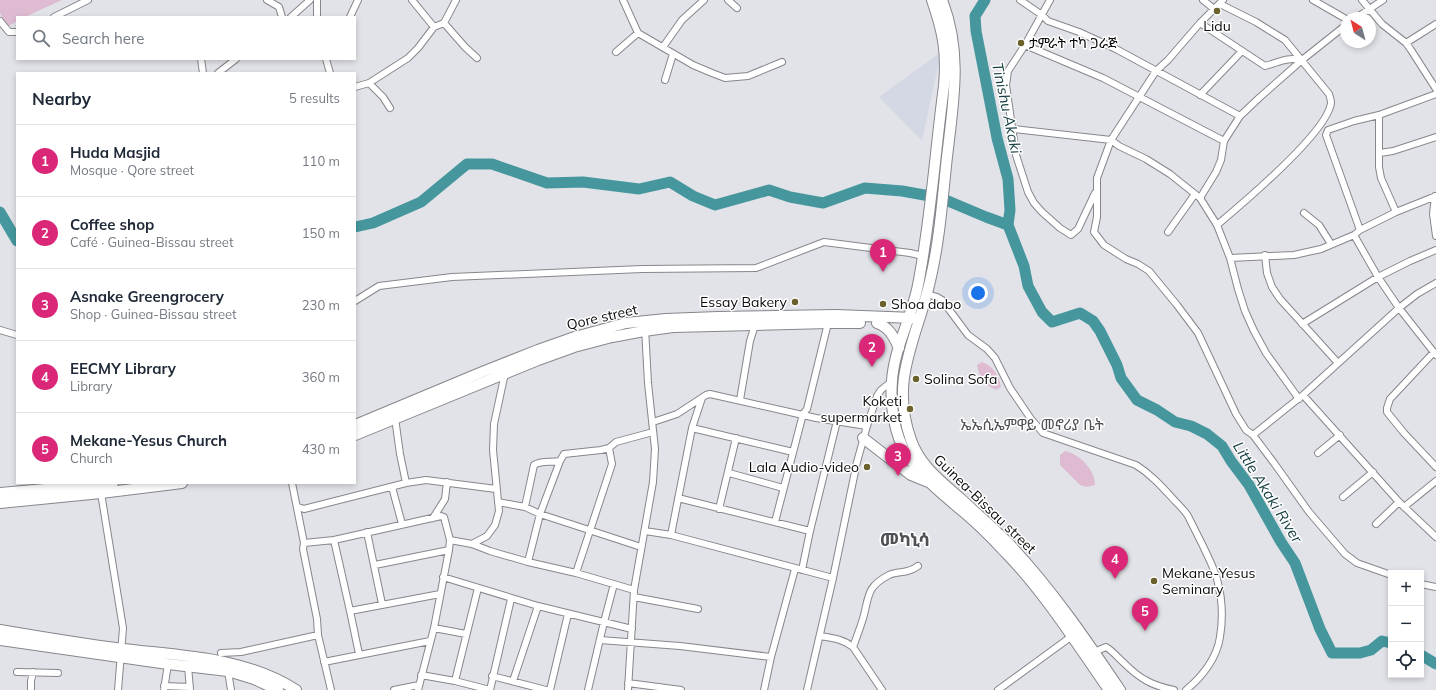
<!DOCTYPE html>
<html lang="en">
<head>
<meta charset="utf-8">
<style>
  :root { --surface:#fff; --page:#f6f6f7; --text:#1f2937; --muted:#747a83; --line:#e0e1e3; --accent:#db2777 }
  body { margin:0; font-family:Mulish,"Noto Sans Ethiopic",sans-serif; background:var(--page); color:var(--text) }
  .controls { position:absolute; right:12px; bottom:12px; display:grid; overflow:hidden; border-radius:0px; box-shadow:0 2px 6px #0003 }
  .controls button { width:36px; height:36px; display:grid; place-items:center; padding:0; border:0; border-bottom:1px solid var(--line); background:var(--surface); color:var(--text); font:20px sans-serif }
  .compass { position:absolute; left:1340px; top:12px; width:36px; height:36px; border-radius:50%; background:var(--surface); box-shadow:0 2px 6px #0003; rotate:324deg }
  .you { position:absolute; left:978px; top:293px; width:14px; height:14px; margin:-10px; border:3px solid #fff; border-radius:50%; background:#1a73e8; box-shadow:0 0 0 6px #1a73e833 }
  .badge { display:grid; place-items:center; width:26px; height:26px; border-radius:50%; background:var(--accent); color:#fff; font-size:13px; font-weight:700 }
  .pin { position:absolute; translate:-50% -33px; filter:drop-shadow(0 1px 2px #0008) }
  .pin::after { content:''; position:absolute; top:21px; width:14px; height:12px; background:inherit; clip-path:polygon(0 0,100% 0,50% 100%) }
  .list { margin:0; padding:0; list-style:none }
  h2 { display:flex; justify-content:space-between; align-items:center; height:52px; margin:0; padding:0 16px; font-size:17px }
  h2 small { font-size:13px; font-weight:400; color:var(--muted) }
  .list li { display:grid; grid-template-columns:26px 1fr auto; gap:12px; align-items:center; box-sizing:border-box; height:72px; padding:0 16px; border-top:1px solid var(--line) }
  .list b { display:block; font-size:15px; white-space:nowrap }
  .list p { margin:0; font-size:13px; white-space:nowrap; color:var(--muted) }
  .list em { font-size:13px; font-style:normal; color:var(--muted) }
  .icon { flex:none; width:22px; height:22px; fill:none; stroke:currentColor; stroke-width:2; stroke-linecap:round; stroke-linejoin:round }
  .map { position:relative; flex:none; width:1436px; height:690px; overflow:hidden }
  .search { position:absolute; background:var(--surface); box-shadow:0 2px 6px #0003; left:16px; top:16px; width:340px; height:44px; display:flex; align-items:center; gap:10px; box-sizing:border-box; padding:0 14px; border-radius:0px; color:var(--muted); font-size:15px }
  .panel { position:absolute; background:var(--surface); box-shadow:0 2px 6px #0003; left:16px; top:72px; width:340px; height:412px; border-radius:0px }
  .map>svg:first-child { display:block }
  .built { fill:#d4d8e4 }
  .green { fill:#debbd1 }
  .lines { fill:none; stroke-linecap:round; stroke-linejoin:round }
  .river { stroke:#45979d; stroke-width:11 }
  .street-casing { stroke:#85878c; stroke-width:8 }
  .primary-casing { stroke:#85878c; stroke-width:12 }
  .street { stroke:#fff; stroke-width:6 }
  .primary { stroke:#fff; stroke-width:10 }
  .poi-dot { fill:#6a612d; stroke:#fff; stroke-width:1.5 }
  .labels { text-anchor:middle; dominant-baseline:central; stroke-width:3; stroke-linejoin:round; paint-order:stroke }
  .poi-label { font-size:14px; fill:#0b0b0d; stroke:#fff; text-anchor:start }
  .street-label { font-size:14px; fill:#0b0b0d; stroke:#fff }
  .water-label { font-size:15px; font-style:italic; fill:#194043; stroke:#fff }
  .neighbourhood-label { font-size:15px; fill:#4f5055; stroke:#fff }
  .district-label { font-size:18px; font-weight:bold; fill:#4f5055; stroke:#fff }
</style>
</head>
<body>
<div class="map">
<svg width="1436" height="690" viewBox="0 0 1436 690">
  <rect width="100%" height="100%" fill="#e2e3e8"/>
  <!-- built -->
  <path class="built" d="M 941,52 L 922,141 L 879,97 Z"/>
  <!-- green -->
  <path class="green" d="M 0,0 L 62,0 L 25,17 L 17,17 L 17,21 L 7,27 L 0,13 Z
    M 982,362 C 993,366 999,375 1001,387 L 996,390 C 985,385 979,377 977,365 Z
    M 1065,451 C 1080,454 1095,470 1095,485 L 1086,487 L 1080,485 L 1060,465 L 1060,455 Z"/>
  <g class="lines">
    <!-- river -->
    <path class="river" d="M 985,0 L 975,16 L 976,31 L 997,138 L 1008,179 L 1010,210 L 1008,225 L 1024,266 L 1028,286 L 1042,312 L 1052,322 L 1080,313 L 1093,321 L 1100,331 L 1117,365 L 1121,378 L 1137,400 L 1157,410 L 1175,422 L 1191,426 L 1207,434 L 1222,446 L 1231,461 L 1249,485 L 1281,542 L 1295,563 L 1320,629 L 1332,653 L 1360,653 L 1371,650 L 1382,641 L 1391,643
      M 0,212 L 17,241
      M 355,227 L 373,223 L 421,202 L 467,164 L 492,164 L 547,183 L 583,182 L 639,189 L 670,182 L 693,196 L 715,205 L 769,190 L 790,197 L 823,203 L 865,188 L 902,191 L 941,198 L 986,217 L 1008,225
      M 1421,655 L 1436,664"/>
    <!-- street casing -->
    <g class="street-casing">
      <path id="street" d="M 267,0 L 279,7 L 282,17
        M 317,0 L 317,17
        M 412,0 L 434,27
        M 623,0 L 638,33 L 693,65 L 712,73 L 725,78 L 748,76 L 782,62
        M 728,0 L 737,8
        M 1020,0 L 1042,15 L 1048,21 L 1079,32 L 1116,49 L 1240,116
        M 1050,0 L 1025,45 L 1008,71 L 1006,85 L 1016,155 L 1028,192 L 1034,203 L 1042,212 L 1060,228 L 1071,235 L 1078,229 L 1095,193
        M 1203,0 L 1214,9
        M 1223,0 L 1200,23 L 1168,60 L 1156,71 L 1111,140 L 1097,178 L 1097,217 L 1094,232 L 1104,245 L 1126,259 L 1138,264 L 1149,271 L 1177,305 L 1198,333 L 1236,414 L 1246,430 L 1253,435 L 1274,463 L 1309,512 L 1345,554 L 1357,563 L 1391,575
        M 1313,0 L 1346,19
        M 1362,0 L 1382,24 L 1406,43 L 1411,50 L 1436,89
        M 54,17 L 88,0
        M 291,17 L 310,0
        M 350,17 L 358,0
        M 1356,18 L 1383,0
        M 0,21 L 9,32 L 17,32
        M 444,23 L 465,47 L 477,58
        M 1200,23 L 1265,66 C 1280,62 1286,57 1302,60
        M 1406,43 L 1436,24
        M 1025,45 L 1103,78 L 1224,141
        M 663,47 L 682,20 L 704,0
        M 616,52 L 638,33
        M 201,59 L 203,73
        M 326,59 L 330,73
        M 218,73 L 236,59
        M 665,80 L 673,54
        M 369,83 L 383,97 L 390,108
        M 355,87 L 369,83 L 408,58 L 418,48 L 434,27 L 444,23 L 456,0
        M 1200,95 L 1242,51
        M 1379,115 L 1379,167 L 1381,178 L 1396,212
        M 1013,129 L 1111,140 L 1119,146 L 1146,159 L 1170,174 L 1200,198 L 1217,225 L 1230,258 L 1238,289 L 1245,311 L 1254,331 L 1266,353 L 1299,399
        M 1380,153 L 1393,151 L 1436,137
        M 1435,196 L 1433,214 L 1436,236
        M 1200,198 L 1216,172 L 1221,160 L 1224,141 L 1240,116 L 1259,98 L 1302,60 L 1346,25
        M 1304,213 L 1319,225 L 1331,244
        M 1217,225 C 1242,204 1327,133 1331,103 C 1331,100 1330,97 1329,94 L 1285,40 L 1256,22 L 1220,4
        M 1360,230 L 1326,135 L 1328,130 L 1354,121 L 1379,115 L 1436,94
        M 1168,232 L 1195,194
        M 1354,235 L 1378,277 L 1399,308 L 1436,355
        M 1265,255 L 1267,273 L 1272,287 L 1280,299 L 1338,363
        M 1230,258 L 1294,255 L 1321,249 L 1354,235 L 1360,230 L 1396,212 L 1436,196
        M 927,294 L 937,297 L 942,300 L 968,335 L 987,349 L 995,358 L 1010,388 L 1031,419 L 1043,433 L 1136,465 C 1152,475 1163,488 1176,502 C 1180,506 1185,511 1188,516 C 1193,526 1198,536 1203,546 C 1208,557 1214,568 1217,579 C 1222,597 1223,619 1220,637 C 1217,658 1202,677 1186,690
        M 355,301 L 379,286 L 452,277 L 642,269 L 756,268 L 824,242 L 910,253 L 923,256
        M 1302,324 L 1378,277 L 1410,261 L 1436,250
        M 0,330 L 17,335
        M 1434,352 L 1390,399 L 1387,408 L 1387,412 L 1404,433 L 1436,467
        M 1303,395 L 1399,502 L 1436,537
        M 740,400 L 750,341 L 755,325
        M 395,418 L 400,454 L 406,483
        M 653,422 L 677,414 L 706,395 L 710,394 L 816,418 L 867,426
        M 692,428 L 793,452
        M 1253,435 L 1303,395 L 1399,308 L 1417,294 L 1436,283
        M 1318,453 L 1340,435
        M 729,473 L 783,488
        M 292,483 L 304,543 L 303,549 L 317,619 L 318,635 L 331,690
        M 392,487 L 402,524
        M 101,493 L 123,628 L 118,690
        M 1343,497 L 1373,472
        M 678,498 L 810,531
        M 498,502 L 525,507 L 540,514 L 641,547
        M 298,507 L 304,509 L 406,483 L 426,480 L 496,489
        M 525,507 L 534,465 C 542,460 551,463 560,461 L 564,454 L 601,450 L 609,448 L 616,442 L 653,432
        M 1404,507 L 1436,481
        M 719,509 L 736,438
        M 433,518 L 445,499 L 447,482
        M 775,522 L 803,414 L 807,409 L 828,323
        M 1376,524 L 1399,502
        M 645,531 L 671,535 L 833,578
        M 367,532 L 382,604
        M 671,535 L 692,428 L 702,398
        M 334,540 L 350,611 L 359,654
        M 450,540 L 472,544 L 490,551 L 528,562 L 576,573 L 634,590
        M 304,543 L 334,540 L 441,516 L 444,517 L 450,540 L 449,550 L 434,628 L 418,690
        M 472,544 L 487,536 L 495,525 L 499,511 L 493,450 L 494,424 L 505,373
        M 528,562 L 540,514 L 560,461
        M 375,565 L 449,550
        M 802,570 L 810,531 L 837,421
        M 576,573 L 612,464 L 609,448
        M 443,577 L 538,606 L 632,629
        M 1421,584 L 1436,587
        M 634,597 L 698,609
        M 350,611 L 440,594
        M 434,628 L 466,634
        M 820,636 C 833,638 843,639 853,647 L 882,690
        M 600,640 L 680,646 L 771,657
        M 853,647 C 857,636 861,626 864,615 C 869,594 868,586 889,575 C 899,570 906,575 918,566
        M 1094,652 L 1106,647 C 1113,651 1118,658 1125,664 C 1140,679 1153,686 1174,690
        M 221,653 L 241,652 L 318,635
        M 324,662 L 430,641
        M 188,666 L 190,690
        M 228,671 L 231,690
        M 17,672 L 58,673
        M 421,675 L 455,681 L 490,690
        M 492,676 L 546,690
        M 455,681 L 478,588
        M 513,681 L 538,606
        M 628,683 L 681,690
        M 164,686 L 190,687
        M 31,690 L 31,681 L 33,672
        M 164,690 L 168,664
        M 394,690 L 419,685
        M 490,690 L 511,599
        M 550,690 L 568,614
        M 588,690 L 604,622 L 614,584
        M 628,690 L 634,590 L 653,482 L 655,449 L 648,383 L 645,328
        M 764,690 L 771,657 L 795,569
        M 807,690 L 833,578 L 857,462 L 867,426 L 877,396 L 881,390 L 892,381
        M 998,690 L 1072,636"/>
    </g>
    <!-- primary casing -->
    <g class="primary-casing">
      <path id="primary" d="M 932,0 C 943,32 947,51 944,86 C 935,152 931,219 918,285 C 912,317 894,348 892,381 C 890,405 894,434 907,455 C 920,476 941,493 960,509 C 976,522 991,537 1005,552 C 1045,593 1076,643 1109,690
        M 942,0 C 964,56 952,108 946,166 C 942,205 939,243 930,281 C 917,339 889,379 911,440 C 920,466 941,481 961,499 C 978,515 996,530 1012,547 C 1053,591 1087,641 1120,690
        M 877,323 C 889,327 894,337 899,348
        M 355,425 L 482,372 L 538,350 L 575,337 L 626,323 L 666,319 L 718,317 L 836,315 L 914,318
        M 355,435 L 538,360 L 574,347 L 612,337 L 644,331 L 673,327 L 828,323 L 860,323
        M 863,438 L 911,475 L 928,482
        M 0,493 L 113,483
        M 0,503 L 101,493 L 182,483
        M 0,630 C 41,637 82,644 123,649 C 182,656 245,657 296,690
        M 0,640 L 168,664 L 228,671 L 254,679 L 278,690"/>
    </g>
    <!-- street -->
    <use href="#street" class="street"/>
    <!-- primary -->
    <use href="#primary" class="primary"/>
  </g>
  <!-- markers -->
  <g class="poi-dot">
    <circle cx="1217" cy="11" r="4"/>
    <circle cx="1021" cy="43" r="4"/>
    <circle cx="795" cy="302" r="4"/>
    <circle cx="883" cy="304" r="4"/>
    <circle cx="916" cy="379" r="4"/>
    <circle cx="910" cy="409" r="4"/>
    <circle cx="867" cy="467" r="4"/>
    <circle cx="1154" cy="581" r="4"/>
  </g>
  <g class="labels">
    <!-- poi labels -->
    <g class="poi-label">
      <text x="1217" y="26" text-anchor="middle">Lidu</text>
      <text x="1029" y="43">ታምራት ተካ ጋራጅ</text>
      <text x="787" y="302" text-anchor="end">Essay Bakery</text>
      <text x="891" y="304">Shoa dabo</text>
      <text x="924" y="379">Solina Sofa</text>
      <text x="902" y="401" text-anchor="end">Koketi<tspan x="902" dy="16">supermarket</tspan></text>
      <text x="859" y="467" text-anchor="end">Lala Audio-video</text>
      <text x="1162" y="573">Mekane-Yesus<tspan x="1162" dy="16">Seminary</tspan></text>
    </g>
    <!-- street labels -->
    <g class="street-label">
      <text transform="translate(602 317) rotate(-13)">Qore street</text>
      <text transform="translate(985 504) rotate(44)">Guinea-Bissau street</text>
    </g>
    <!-- water labels -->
    <g class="water-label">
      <text transform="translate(1007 108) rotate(78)">Tinishu Akaki</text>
      <text transform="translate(1268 492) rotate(58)">Little Akaki River</text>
    </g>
    <!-- neighbourhood labels -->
    <g class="neighbourhood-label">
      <text x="1032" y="424">ኤኤሲኤምዋይ መኖሪያ ቤት</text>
    </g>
    <!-- district labels -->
    <g class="district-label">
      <text x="905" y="539">መካኒሳ</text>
    </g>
  </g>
</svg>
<div class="controls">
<button>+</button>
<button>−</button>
<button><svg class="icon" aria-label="locate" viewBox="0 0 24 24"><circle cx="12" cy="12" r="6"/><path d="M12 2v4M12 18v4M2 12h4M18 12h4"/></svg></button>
</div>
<svg class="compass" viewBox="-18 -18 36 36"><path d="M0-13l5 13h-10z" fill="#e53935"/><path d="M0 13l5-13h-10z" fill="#747a83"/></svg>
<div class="you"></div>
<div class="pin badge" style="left:883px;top:272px">1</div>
<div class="pin badge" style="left:872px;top:367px">2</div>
<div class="pin badge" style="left:898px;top:476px">3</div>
<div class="pin badge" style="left:1115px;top:579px">4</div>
<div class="pin badge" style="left:1145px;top:631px">5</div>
<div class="search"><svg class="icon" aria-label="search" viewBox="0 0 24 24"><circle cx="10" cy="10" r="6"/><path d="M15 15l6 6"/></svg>Search here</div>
<section class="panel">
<h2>Nearby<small>5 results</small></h2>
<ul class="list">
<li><span class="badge">1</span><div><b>Huda Masjid</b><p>Mosque · Qore street</p></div><em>110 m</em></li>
<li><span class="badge">2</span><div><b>Coffee shop</b><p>Café · Guinea-Bissau street</p></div><em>150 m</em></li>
<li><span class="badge">3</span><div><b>Asnake Greengrocery</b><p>Shop · Guinea-Bissau street</p></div><em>230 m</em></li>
<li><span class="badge">4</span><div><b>EECMY Library</b><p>Library</p></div><em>360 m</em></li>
<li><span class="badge">5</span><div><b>Mekane-Yesus Church</b><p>Church</p></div><em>430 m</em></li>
</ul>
</section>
</div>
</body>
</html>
